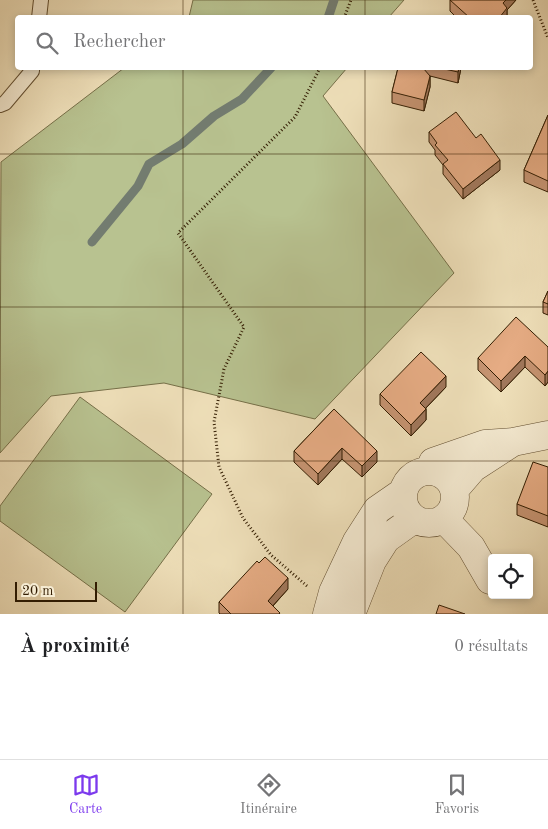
<!DOCTYPE html>
<html lang="fr">
<head>
<meta charset="utf-8">
<style>
  :root { --surface:#fff; --page:#f6f6f6; --text:#202124; --muted:#757577; --line:#e0e0e0; --accent:#7c3aed }
  body { margin:0; font-family:"Old Standard TT",serif; background:var(--page); color:var(--text) }
  .controls { position:absolute; right:15px; bottom:15px; display:grid; overflow:hidden; border-radius:5px; box-shadow:0 2px 8px #0003 }
  .controls button { width:45px; height:45px; display:grid; place-items:center; padding:0; border:0; border-bottom:1px solid var(--line); background:var(--surface); color:var(--text); font:25px sans-serif }
  .scale { position:absolute; left:15px; bottom:12px; width:82px; box-sizing:border-box; padding-left:5px; border:2px solid #331d02; border-top:0; font-size:14px; line-height:18px; white-space:nowrap; color:#331d02; -webkit-text-stroke:4px #f5ebd2; paint-order:stroke }
  .list { margin:0; padding:0; list-style:none }
  h2 { display:flex; justify-content:space-between; align-items:center; height:65px; margin:0; padding:0 20px; font-size:21px }
  h2 small { font-size:16px; font-weight:400; color:var(--muted) }
  .icon { flex:none; width:28px; height:28px; fill:none; stroke:currentColor; stroke-width:2; stroke-linecap:round; stroke-linejoin:round }
  .map { position:relative; flex:none; width:548px; height:614px; overflow:hidden }
  .search { position:absolute; background:var(--surface); box-shadow:0 2px 8px #0003; left:15px; right:15px; top:15px; height:55px; display:flex; align-items:center; gap:12px; box-sizing:border-box; padding:0 18px; border-radius:5px; color:var(--muted); font-size:19px }
  .sheet { height:145px; background:var(--surface) }
  nav { display:flex; justify-content:space-around; align-items:center; box-sizing:border-box; height:70px; border-top:1px solid var(--line); background:var(--surface); font-size:14px; color:var(--muted) }
  nav a { display:grid; justify-items:center; gap:2px }
  nav .on { color:var(--accent) }
  .map>svg:first-child { display:block }
  .green { fill:#b8c290; stroke:#767049 }
  .lines { fill:none; stroke-linecap:round; stroke-linejoin:round }
  .stream { stroke:#737c70; stroke-width:9 }
  .lane-casing { stroke:#624e30; stroke-width:16 }
  .street-casing { stroke:#624e30; stroke-width:29 }
  .path { stroke:#331d02; stroke-width:3; stroke-dasharray:1 2.5; stroke-linecap:butt }
  .lane { stroke:#f5ebd2; stroke-width:14 }
  .street { stroke:#f5ebd2; stroke-width:28 }
  .wall { fill:#c69472; stroke:#331d02 }
  .shaded-wall { fill:#a1785c; stroke:#331d02 }
  .building { fill:#e6ac84; stroke:#331d02 }
  .grid { fill:none; stroke:#331d02; stroke-width:1; stroke-opacity:0.55 }
</style>
</head>
<body>
<div class="map">
<svg width="548" height="614" viewBox="0 0 548 614">
  <rect width="100%" height="100%" fill="#efe0ba"/>
  <filter id="stains"><feTurbulence type="fractalNoise" baseFrequency=".004" numOctaves="4"/><feColorMatrix values="0 0 0 0 .2 0 0 0 0 .09 0 0 0 0 .02 0 0 0 .5 -.17"/></filter>
  <radialGradient id="worn" r=".72"><stop offset=".6" stop-color="#630" stop-opacity="0"/><stop offset="1" stop-color="#630" stop-opacity=".3"/></radialGradient>
  <!-- green -->
  <path class="green" d="M 193,0 L 404,0 L 389,17 L 189,17 Z
    M 124,68 L 347,68 L 323,96 L 454,273 L 315,419 L 164,383 L 51,396 L 0,453 L 1,162 Z
    M 80,397 L 212,494 L 125,612 L 0,521 L 0,506 Z"/>
  <g class="lines">
    <!-- stream -->
    <path class="stream" d="M 328,18 L 334,0
      M 92,242 L 138,186 L 149,164 L 182,144 L 214,116 L 242,99 L 271,68"/>
    <!-- lane casing -->
    <g class="lane-casing">
      <path id="lane" d="M 39,18 L 41,0
        M 0,105 L 5,103 L 32,71 L 32,68"/>
    </g>
    <!-- street casing -->
    <g class="street-casing">
      <path id="street" d="M 513,442 L 548,435
        M403 497a26 26 0 1 1 52 0a26 26 0 1 1-52 0Z
        M 429,471 L 433,462 L 485,444 L 513,442 L 473,468 L 454,490
        M 444,519 L 471,547 L 490,580
        M 327,614 L 333,592 L 357,541 L 377,510 L 403,492
        M 351,614 L 372,561 L 386,539 L 414,519"/>
    </g>
    <!-- path -->
    <path class="path" d="M 533,0 L 548,38
      M 344,18 L 351,0
      M 307,586 L 271,555 L 243,518 L 219,467 L 214,422 L 224,369 L 244,327 L 178,233 L 295,117 L 320,68"/>
    <!-- lane -->
    <use href="#lane" class="lane"/>
    <!-- street -->
    <use href="#street" class="street"/>
  </g>
  <!-- wall -->
  <path class="wall" d="M 450,0 L 516,0 L 507,10 L 507,18 L 457,18 L 450,11 Z
    M 398,68 L 461,68 L 458,83 L 430,76 L 430,87 L 424,111 L 392,103 L 392,92 Z
    M 548,115 L 548,192 L 524,182 L 524,170 Z
    M 429,132 L 500,170 L 463,199 L 443,174 L 443,165 L 435,155 L 435,150 L 429,142 Z
    M 548,291 L 548,315 L 543,313 L 543,302 Z
    M 548,347 L 548,382 L 545,386 L 525,367 L 501,392 L 478,370 L 478,358 Z
    M 446,387 L 426,408 L 426,420 L 411,436 L 380,405 L 380,394 Z
    M 334,409 L 377,462 L 362,477 L 342,459 L 318,485 L 294,462 L 294,451 Z
    M 548,467 L 548,527 L 517,515 L 517,504 Z
    M 259,563 L 288,589 L 273,606 L 280,614 L 220,614 L 219,613 L 219,602 Z"/>
  <!-- shaded-wall -->
  <path class="shaded-wall" d="M 506,0 L 516,0 L 507,10 L 507,18 L 499,18 L 503,3 Z
    M 459,68 L 461,68 L 458,83 L 458,72 Z
    M 430,76 L 430,87 L 424,111 L 424,100 Z
    M 500,160 L 500,170 L 463,199 L 463,189 Z
    M 525,356 L 525,367 L 501,392 L 501,381 Z
    M 548,371 L 548,382 L 545,386 L 545,375 Z
    M 446,376 L 446,387 L 420,414 L 420,403 Z
    M 426,409 L 426,420 L 411,436 L 411,425 Z
    M 342,448 L 342,459 L 318,485 L 318,474 Z
    M 377,451 L 377,462 L 362,477 L 362,466 Z
    M 288,578 L 288,589 L 268,611 L 268,601 Z"/>
  <!-- building -->
  <path class="building" d="M 450,0 L 506,0 L 503,3 L 507,8 L 499,18 L 470,18 Z
    M 398,68 L 423,68 L 430,76 L 424,100 L 392,92 Z
    M 440,68 L 459,68 L 458,72 Z
    M 456,112 L 476,138 L 481,134 L 500,160 L 463,189 L 443,164 L 448,160 L 435,145 L 437,143 L 429,132 Z
    M 548,115 L 548,181 L 524,170 Z
    M 548,291 L 548,304 L 543,302 Z
    M 516,317 L 548,347 L 548,371 L 545,375 L 525,356 L 501,381 L 478,358 Z
    M 421,352 L 446,376 L 420,403 L 426,409 L 411,425 L 380,394 Z
    M 334,409 L 377,451 L 362,466 L 342,448 L 318,474 L 294,451 Z
    M 533,462 L 548,467 L 548,516 L 517,504 Z
    M 265,557 L 288,578 L 268,601 L 280,613 L 279,614 L 231,614 L 219,602 L 257,561 L 259,563 Z
    M 439,605 L 465,614 L 436,614 Z"/>
  <!-- grid -->
  <path class="grid" d="M 183,0 L 183,18M 365,0 L 365,18M 183,68 L 183,614M 365,68 L 365,614M 0,154 L 548,154M 0,307 L 548,307M 0,461 L 548,461"/>
  <rect width="100%" height="100%" filter="url(#stains)"/>
  <rect width="100%" height="100%" fill="url(#worn)"/>
</svg>
<div class="controls">
<button><svg class="icon" aria-label="locate" viewBox="0 0 24 24"><circle cx="12" cy="12" r="6"/><path d="M12 2v4M12 18v4M2 12h4M18 12h4"/></svg></button>
</div>
<div class="scale">20 m</div>
<div class="search"><svg class="icon" aria-label="search" viewBox="0 0 24 24"><circle cx="10" cy="10" r="6"/><path d="M15 15l6 6"/></svg>Rechercher</div>
</div>
<section class="sheet">
<h2>À proximité<small>0 résultats</small></h2>
<ul class="list">
</ul>
</section>
<nav>
<a class="on"><svg class="icon" aria-label="map" viewBox="0 0 24 24"><path d="M3 6l6-2 6 2 6-2v14l-6 2-6-2-6 2zM9 4v14M15 6v14"/></svg>Carte</a>
<a><svg class="icon" aria-label="directions" viewBox="0 0 24 24"><path d="M12 3l9 9-9 9-9-9zM9 14v-3h6M13 9l2 2-2 2"/></svg>Itinéraire</a>
<a><svg class="icon" aria-label="saved" viewBox="0 0 24 24"><path d="M7 4h10v16l-5-4-5 4z"/></svg>Favoris</a>
</nav>
</body>
</html>
